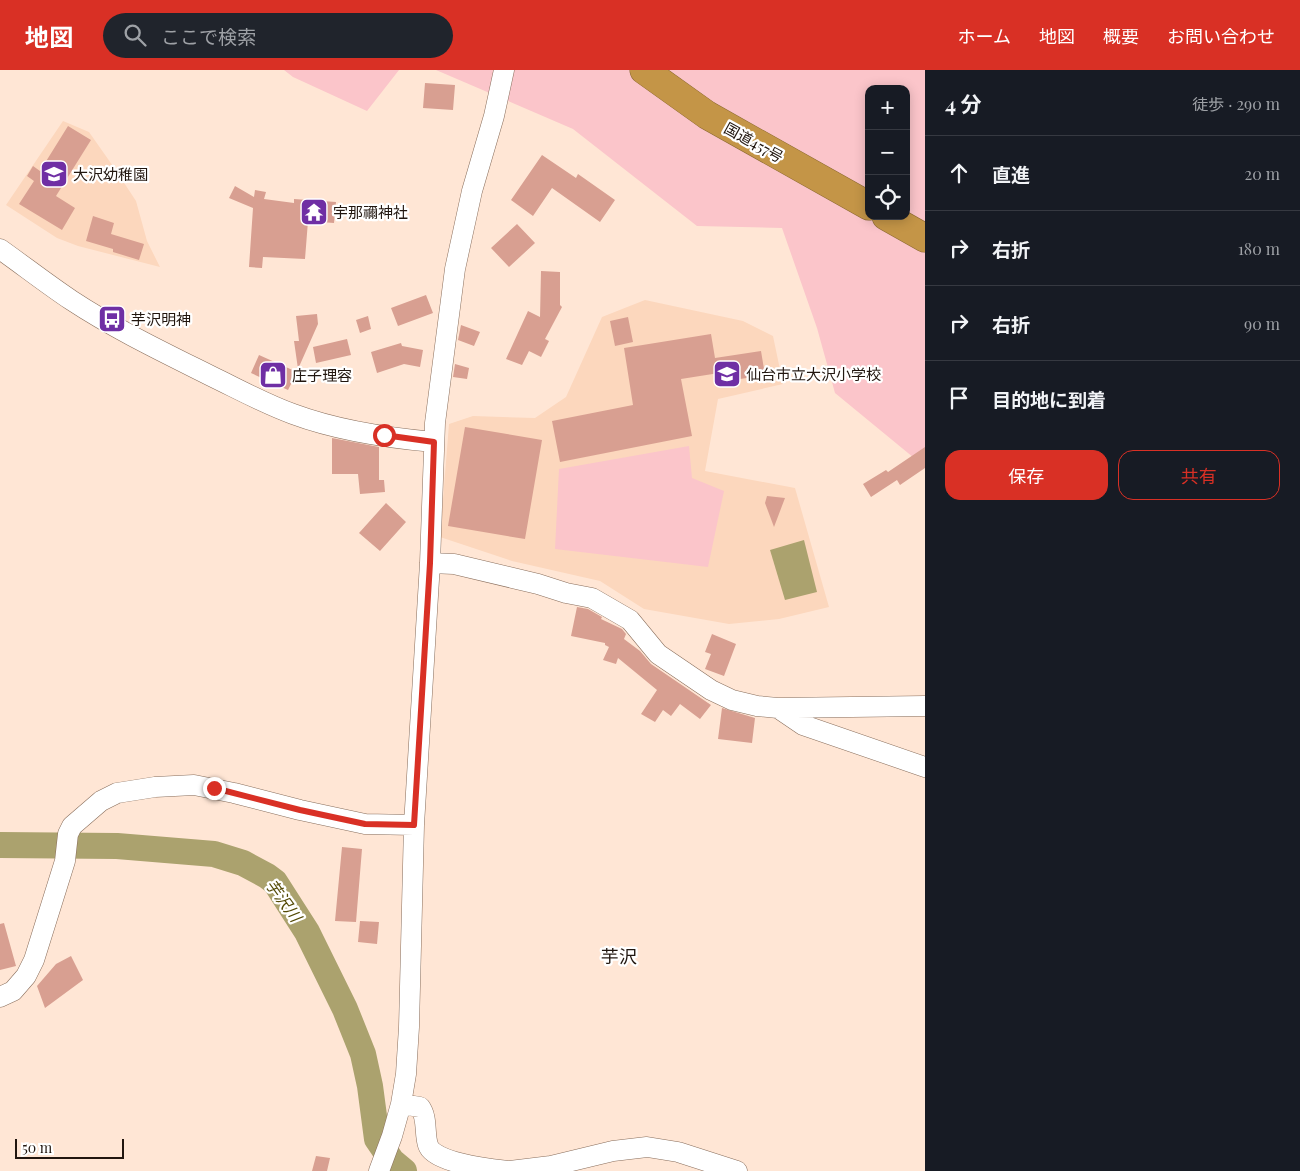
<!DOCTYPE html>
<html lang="ja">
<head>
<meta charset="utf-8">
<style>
  :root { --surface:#171b24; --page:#20242c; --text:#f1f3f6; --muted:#9ea1a6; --line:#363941; --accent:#d93025 }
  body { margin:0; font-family:"Playfair Display","Noto Sans JP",serif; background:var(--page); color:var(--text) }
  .controls { position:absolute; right:15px; top:15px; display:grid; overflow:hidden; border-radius:10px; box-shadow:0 2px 12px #0003 }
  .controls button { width:45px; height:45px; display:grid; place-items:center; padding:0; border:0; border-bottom:1px solid var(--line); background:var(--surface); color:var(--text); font:25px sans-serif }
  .scale { position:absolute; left:15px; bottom:12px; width:109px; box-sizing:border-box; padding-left:5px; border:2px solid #21160f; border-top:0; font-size:14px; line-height:18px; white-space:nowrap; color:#21160f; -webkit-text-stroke:4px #fff; paint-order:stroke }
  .stop { position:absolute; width:15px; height:15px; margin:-11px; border:4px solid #d93025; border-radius:50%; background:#fff }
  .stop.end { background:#d93025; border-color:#fff; box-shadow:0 1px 5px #0008 }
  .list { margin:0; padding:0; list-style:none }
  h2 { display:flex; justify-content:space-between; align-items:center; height:65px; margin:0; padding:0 20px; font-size:21px }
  h2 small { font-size:16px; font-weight:400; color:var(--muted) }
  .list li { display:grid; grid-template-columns:32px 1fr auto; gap:15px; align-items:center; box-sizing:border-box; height:75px; padding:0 20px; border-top:1px solid var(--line) }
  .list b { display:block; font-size:19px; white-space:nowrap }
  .list em { font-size:16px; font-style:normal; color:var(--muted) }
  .actions { display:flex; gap:10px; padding:15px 20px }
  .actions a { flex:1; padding:11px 0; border:1px solid var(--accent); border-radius:15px; text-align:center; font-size:18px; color:var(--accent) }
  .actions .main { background:var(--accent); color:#fff }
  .icon { flex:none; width:28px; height:28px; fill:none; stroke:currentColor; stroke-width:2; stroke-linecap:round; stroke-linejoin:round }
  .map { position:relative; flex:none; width:925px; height:1101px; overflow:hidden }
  header { display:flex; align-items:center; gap:30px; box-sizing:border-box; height:70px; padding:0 25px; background:var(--accent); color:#fff }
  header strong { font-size:24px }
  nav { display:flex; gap:28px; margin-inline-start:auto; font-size:18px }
  .search { width:350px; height:45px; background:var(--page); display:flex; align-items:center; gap:12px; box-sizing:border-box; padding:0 18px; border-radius:28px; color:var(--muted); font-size:19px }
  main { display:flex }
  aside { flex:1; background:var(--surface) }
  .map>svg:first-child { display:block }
  .built { fill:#fcd7bd }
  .green { fill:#fbc5ca; fill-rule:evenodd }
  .water { fill:#aba26e }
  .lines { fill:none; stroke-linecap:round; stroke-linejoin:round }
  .river { stroke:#aba26e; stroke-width:26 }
  .building { fill:#d89f91 }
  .minor-casing { stroke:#896e5c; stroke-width:21 }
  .highway-casing { stroke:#8b6933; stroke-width:29 }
  .minor { stroke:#fff; stroke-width:20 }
  .highway { stroke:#c49547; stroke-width:28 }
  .route { stroke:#d93025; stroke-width:6 }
  .labels { text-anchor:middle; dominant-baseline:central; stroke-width:4.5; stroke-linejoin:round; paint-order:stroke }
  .street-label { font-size:15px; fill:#21160f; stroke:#fff }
  .poi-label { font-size:15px; fill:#21160f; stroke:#fff; text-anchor:start }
  .water-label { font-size:16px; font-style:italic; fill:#544a06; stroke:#fff }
  .quarter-label { font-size:18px; fill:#21160f; stroke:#fff }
</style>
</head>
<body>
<header>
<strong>地図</strong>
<div class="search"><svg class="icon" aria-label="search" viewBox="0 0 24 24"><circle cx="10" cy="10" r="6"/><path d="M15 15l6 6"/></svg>ここで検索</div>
<nav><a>ホーム</a><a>地図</a><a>概要</a><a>お問い合わせ</a></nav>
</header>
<main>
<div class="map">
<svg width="925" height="1101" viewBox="0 0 925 1101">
  <rect width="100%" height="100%" fill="#ffe6d5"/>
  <!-- built -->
  <path class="built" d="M 63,51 L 89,62 L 115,99 L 136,131 L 147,171 L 160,197 L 78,176 L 57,168 L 6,135 Z
    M 645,230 L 743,251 L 773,266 L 783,314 L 718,329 L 705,401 L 795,418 L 829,537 L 779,549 L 729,554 L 644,539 L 600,511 L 512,491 L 440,467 L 449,354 L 473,346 L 535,348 L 566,327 L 602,247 Z"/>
  <!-- green -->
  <path class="green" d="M 284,0 L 399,0 L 367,41 L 293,7 Z
    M 436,0 L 925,0 L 925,397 L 835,323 L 817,258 L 782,158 L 697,156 L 573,59 ZM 869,19 L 906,19 L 906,146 L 869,146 Z
    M 689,376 L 692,408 L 724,421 L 708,497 L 555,479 L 559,399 Z"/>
  <!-- water -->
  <path class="water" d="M 804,470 L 817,522 L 785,530 L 770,480 Z"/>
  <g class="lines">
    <!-- river -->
    <path class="river" d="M 0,775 L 117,776 L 214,784 L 243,793 L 267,806 L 275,812 L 307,862 L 345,939 L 363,984 L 370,1016 L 377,1069 L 392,1091 L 404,1101"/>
  </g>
  <!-- building -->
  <path class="building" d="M 425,13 L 455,15 L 453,40 L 423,38 Z
    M 68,56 L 91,70 L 56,126 L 75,138 L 62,160 L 19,134 L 34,111 L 27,106 L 33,96 L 40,101 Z
    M 542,85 L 576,108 L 578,104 L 615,130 L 600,152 L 552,118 L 533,146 L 511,130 Z
    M 235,116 L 254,127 L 255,120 L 266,122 L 264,129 L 294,133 L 294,129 L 336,132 L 334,153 L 308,151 L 305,189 L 263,187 L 262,198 L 249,197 L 253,138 L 229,128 Z
    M 93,146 L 114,153 L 111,164 L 144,174 L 139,190 L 113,182 L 113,179 L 86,171 Z
    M 517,154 L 535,173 L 509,197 L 491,178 Z
    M 541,201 L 560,202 L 560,235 L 562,237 L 545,269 L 549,271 L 541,287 L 529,281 L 522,295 L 506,289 L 528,241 L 540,247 Z
    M 426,225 L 433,243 L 398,256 L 391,238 Z
    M 317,244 L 318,254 L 298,299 L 294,271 L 299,271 L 296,246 Z
    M 368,246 L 371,259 L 360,263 L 356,250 Z
    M 628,247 L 633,272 L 615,276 L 610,251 Z
    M 461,255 L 480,262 L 474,276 L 458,270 Z
    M 711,264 L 715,288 L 761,281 L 765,305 L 721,312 L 719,303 L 681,309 L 692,366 L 560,392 L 552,351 L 633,335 L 624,278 Z
    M 347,269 L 351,285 L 316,293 L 313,277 Z
    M 401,273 L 402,276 L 423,280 L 420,297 L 404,294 L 377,303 L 371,282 Z
    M 259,285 L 297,302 L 288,320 L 251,303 Z
    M 455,294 L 469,298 L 467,309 L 453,307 Z
    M 465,357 L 542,370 L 525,469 L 448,456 Z
    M 332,368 L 379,377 L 379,410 L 384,410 L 385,422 L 360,424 L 358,404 L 332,404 Z
    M 925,377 L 925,398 L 900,415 L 897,410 L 871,427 L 863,414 L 886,400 L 888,402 Z
    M 767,426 L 785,428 L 774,457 L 765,433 Z
    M 386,433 L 406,452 L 380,481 L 359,463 Z
    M 577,537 L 588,539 L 602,547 L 601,549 L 622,559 L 626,564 L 624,569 L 640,581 L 651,594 L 711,635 L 700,649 L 680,634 L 671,646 L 663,640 L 655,652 L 641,644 L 657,620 L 618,588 L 616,594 L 603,590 L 609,577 L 605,575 L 605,573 L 571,566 Z
    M 712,564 L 736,574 L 724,606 L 705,599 L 711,584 L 705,582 Z
    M 722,638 L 755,648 L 752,673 L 718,669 Z
    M 342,777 L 362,779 L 356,852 L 335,851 Z
    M 360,851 L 379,852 L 377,874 L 358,872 Z
    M 4,853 L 16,896 L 0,900 L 0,854 Z
    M 71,886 L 83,910 L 45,938 L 37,916 L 56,894 Z
    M 316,1086 L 330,1088 L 327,1101 L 312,1101 Z"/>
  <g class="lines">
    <!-- minor casing -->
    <g class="minor-casing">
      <path id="minor" d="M 0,179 C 24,196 47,214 71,230 C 115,259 163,282 211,306 C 238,319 265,334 293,344 C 336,360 388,368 434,372
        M 430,493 L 454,494 L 538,514 L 566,523 L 592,528 L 630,550 L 658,584 L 711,620 L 732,630 L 757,636 L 778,638 L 925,636
        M 778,638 L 803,655 L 925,697
        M 0,927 L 13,921 L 26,906 L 34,890 L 65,791 L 68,764 L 72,756 L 101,731 L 117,723 L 155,717 L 194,715 L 234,723 L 300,740 L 365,754 L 414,755
        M 401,1034 L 420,1037 C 428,1048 424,1063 428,1075 C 433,1093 491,1099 508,1101
        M 379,1101 L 392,1066 L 401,1034 L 406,1004 L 409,957 L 414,755 L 430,493 L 435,353 L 455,199 L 472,121 L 494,46 L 504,0
        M 510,1101 L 551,1096 L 613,1081 L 647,1077 L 678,1082 L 737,1101"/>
    </g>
    <!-- highway casing -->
    <g class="highway-casing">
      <path id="highway" d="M 644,0 L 707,45 L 869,136
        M 886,146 L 925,168"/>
    </g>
    <!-- minor -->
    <use href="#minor" class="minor"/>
    <!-- highway -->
    <use href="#highway" class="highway"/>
  </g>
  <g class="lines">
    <!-- route -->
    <path class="route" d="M 214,718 L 300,740 L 365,754 L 414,755 L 430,493 L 434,372 L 384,365"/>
  </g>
  <!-- icons -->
  <defs>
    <g id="school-square" transform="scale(1.4375)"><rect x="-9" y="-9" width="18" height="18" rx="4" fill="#6f2fa4" stroke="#fff"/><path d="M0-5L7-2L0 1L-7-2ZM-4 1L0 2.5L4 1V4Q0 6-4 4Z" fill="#fff"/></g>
    <g id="temple-square" transform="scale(1.4375)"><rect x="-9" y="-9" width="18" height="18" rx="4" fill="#6f2fa4" stroke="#fff"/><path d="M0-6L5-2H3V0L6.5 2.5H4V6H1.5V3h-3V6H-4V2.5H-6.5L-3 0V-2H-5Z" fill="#fff"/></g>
    <g id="bus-square" transform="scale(1.4375)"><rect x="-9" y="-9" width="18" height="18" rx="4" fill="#6f2fa4" stroke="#fff"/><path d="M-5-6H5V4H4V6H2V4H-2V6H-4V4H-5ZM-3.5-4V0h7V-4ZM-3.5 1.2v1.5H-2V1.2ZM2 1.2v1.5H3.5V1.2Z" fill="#fff"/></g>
    <g id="shop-square" transform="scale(1.4375)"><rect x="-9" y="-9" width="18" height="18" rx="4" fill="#6f2fa4" stroke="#fff"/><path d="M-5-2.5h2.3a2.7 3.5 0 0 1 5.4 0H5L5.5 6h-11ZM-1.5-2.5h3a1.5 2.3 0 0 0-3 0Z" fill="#fff"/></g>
  </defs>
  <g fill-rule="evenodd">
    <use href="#school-square" x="54" y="104"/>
    <use href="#temple-square" x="314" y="142"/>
    <use href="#bus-square" x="112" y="249"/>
    <use href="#school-square" x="727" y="304"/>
    <use href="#shop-square" x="273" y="305"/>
  </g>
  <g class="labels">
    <!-- street labels -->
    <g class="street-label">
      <text transform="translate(754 72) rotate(29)">国道457号</text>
    </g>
    <!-- poi labels -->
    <g class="poi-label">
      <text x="73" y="104">大沢幼稚園</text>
      <text x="333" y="142">宇那禰神社</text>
      <text x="131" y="249">芋沢明神</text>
      <text x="746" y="304">仙台市立大沢小学校</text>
      <text x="292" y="305">庄子理容</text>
    </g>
    <!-- water labels -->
    <g class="water-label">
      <text transform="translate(284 830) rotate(54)">芋沢川</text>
    </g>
    <!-- quarter labels -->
    <g class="quarter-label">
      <text x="619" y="886">芋沢</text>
    </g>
  </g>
</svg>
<div class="controls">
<button>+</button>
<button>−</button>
<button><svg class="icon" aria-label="locate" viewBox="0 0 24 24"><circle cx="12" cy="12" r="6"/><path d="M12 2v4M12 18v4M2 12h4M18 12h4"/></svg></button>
</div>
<div class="scale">50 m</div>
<div class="stop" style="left:384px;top:365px"></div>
<div class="stop end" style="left:214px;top:718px"></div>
</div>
<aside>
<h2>4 分<small>徒歩 · 290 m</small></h2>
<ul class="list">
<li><svg class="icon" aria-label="ahead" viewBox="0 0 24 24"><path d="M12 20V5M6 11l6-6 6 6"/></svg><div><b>直進</b></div><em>20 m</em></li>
<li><svg class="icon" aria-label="right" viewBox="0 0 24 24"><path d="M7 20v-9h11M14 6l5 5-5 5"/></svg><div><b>右折</b></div><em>180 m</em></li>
<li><svg class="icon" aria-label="right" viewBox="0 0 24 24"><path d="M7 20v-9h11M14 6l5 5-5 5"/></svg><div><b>右折</b></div><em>90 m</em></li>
<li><svg class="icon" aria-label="arrive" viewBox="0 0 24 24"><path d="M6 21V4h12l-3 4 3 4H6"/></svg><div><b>目的地に到着</b></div></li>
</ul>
<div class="actions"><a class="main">保存</a><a>共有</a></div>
</aside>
</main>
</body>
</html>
